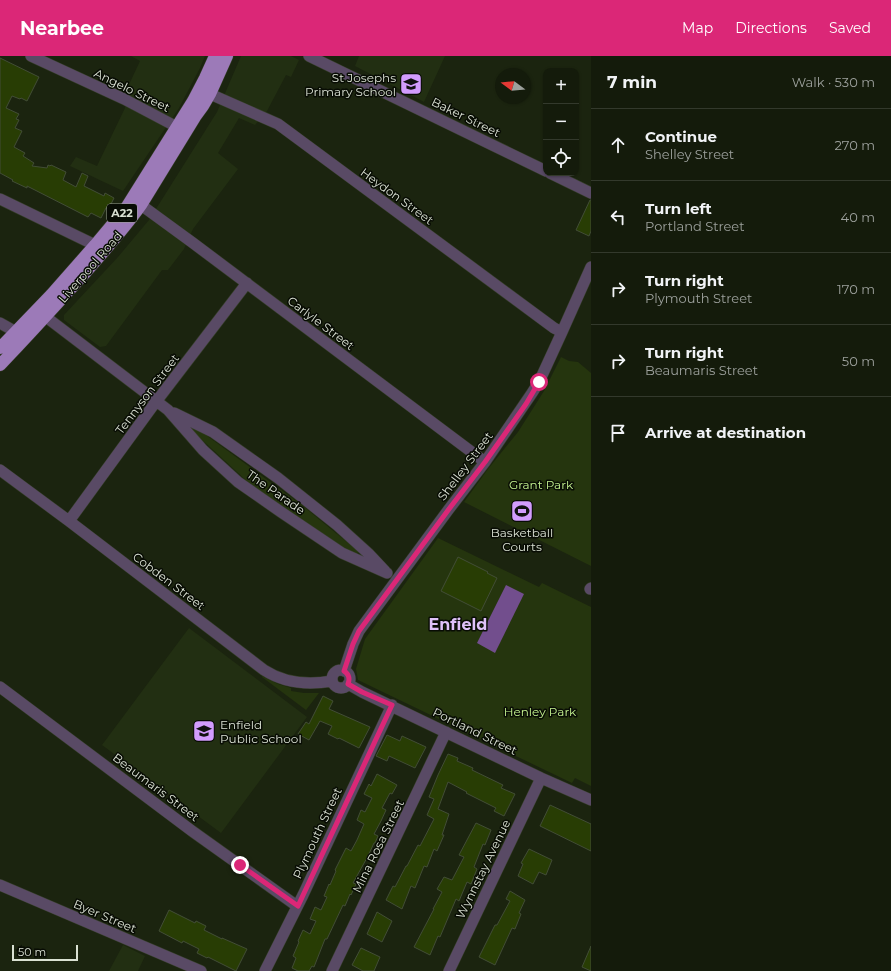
<!DOCTYPE html>
<html lang="en">
<head>
<meta charset="utf-8">
<style>
  :root { --surface:#141b0b; --page:#212819; --text:#f1f3f6; --muted:#9da19d; --line:#33392c; --accent:#db2777 }
  body { margin:0; font-family:Montserrat,sans-serif; background:var(--page); color:var(--text) }
  .controls { position:absolute; right:12px; top:12px; display:grid; overflow:hidden; border-radius:8px; box-shadow:0 1px 3px #0004 }
  .controls button { width:36px; height:36px; display:grid; place-items:center; padding:0; border:0; border-bottom:1px solid var(--line); background:var(--surface); color:var(--text); font:20px sans-serif }
  .compass { position:absolute; left:495px; top:12px; width:36px; height:36px; border-radius:50%; background:var(--surface); box-shadow:0 1px 3px #0004; rotate:286deg }
  .scale { position:absolute; left:12px; bottom:10px; width:66px; box-sizing:border-box; padding-left:4px; border:2px solid #dae1d3; border-top:0; font-size:11px; line-height:14px; white-space:nowrap; color:#dae1d3; -webkit-text-stroke:3px #080c04; paint-order:stroke }
  .stop { position:absolute; width:12px; height:12px; margin:-9px; border:3px solid #db2777; border-radius:50%; background:#fff }
  .stop.end { background:#db2777; border-color:#fff; box-shadow:0 1px 4px #0008 }
  .list { margin:0; padding:0; list-style:none }
  h2 { display:flex; justify-content:space-between; align-items:center; height:52px; margin:0; padding:0 16px; font-size:17px }
  h2 small { font-size:13px; font-weight:400; color:var(--muted) }
  .list li { display:grid; grid-template-columns:26px 1fr auto; gap:12px; align-items:center; box-sizing:border-box; height:72px; padding:0 16px; border-top:1px solid var(--line) }
  .list b { display:block; font-size:15px; white-space:nowrap }
  .list p { margin:0; font-size:13px; white-space:nowrap; color:var(--muted) }
  .list em { font-size:13px; font-style:normal; color:var(--muted) }
  .icon { flex:none; width:22px; height:22px; fill:none; stroke:currentColor; stroke-width:2; stroke-linecap:round; stroke-linejoin:round }
  .map { position:relative; flex:none; width:591px; height:915px; overflow:hidden }
  header { display:flex; align-items:center; gap:24px; box-sizing:border-box; height:56px; padding:0 20px; background:var(--accent); color:#fff }
  header strong { font-size:19px }
  nav { display:flex; gap:22px; margin-inline-start:auto; font-size:14px }
  main { display:flex }
  aside { flex:1; background:var(--surface) }
  .map>svg:first-child { display:block }
  .built { fill:#222f12 }
  .green { fill:#25350e }
  .water { fill:#724e8d }
  .building { fill:#283d04; stroke:#424d36 }
  .lines { fill:none; stroke-linecap:round; stroke-linejoin:round }
  .minor-casing { stroke:#363e2a; stroke-width:12 }
  .trunk-casing { stroke:#363e2a; stroke-width:13 }
  .minor { stroke:#594a65; stroke-width:11 }
  .trunk { stroke:#9c7ab8; stroke-width:12 }
  .route { stroke:#db2777; stroke-width:5 }
  .labels { text-anchor:middle; dominant-baseline:central; stroke-width:3; stroke-linejoin:round; paint-order:stroke }
  .shield { fill:#080c04; stroke:#9ba195; stroke-width:1 }
  .shield-label { font-size:11px; font-weight:bold; fill:#dae1d3 }
  .poi-label { font-size:12px; fill:#dae1d3; stroke:#080c04; text-anchor:end }
  .street-label { font-size:12px; fill:#dae1d3; stroke:#080c04 }
  .park-label { font-size:12px; fill:#c5f390; stroke:#080c04 }
  .district-label { font-size:16px; font-weight:bold; fill:#dfc2f8; stroke:#080c04 }
</style>
</head>
<body>
<header>
<strong>Nearbee</strong>
<nav><a>Map</a><a>Directions</a><a>Saved</a></nav>
</header>
<main>
<div class="map">
<svg width="591" height="915" viewBox="0 0 591 915">
  <rect width="100%" height="100%" fill="#1b240f"/>
  <!-- built -->
  <path class="built" d="M 131,0 L 205,0 L 200,12 L 179,52 L 123,135 L 70,110 L 76,101 L 97,110 L 125,52 L 126,35 L 140,5 Z
    M 241,0 L 291,0 L 299,4 L 291,21 L 286,19 L 267,55 L 255,69 L 239,62 L 218,97 L 238,113 L 193,173 L 184,193 L 168,214 L 162,214 L 106,290 L 100,291 L 64,264 L 64,259 L 118,201 L 149,164 L 217,56 Z
    M 359,0 L 445,0 L 424,46 L 355,10 Z
    M 189,572 L 307,661 L 221,777 L 102,689 Z
    M 123,889 L 145,900 L 138,915 L 109,915 Z"/>
  <!-- green -->
  <path class="green" d="M 561,301 L 569,305 L 578,306 L 591,317 L 591,510 L 464,446 L 488,413 L 518,376 L 544,335 Z
    M 187,370 L 190,370 L 206,379 L 303,450 L 359,496 L 353,499 L 250,428 Z
    M 438,482 L 539,531 L 542,527 L 591,551 L 591,730 L 575,722 L 572,727 L 358,624 L 356,613 L 365,583 Z
    M 262,620 L 278,628 L 291,632 L 291,635 L 304,637 L 319,637 L 306,654 L 262,621 Z"/>
  <!-- water -->
  <path class="water" d="M 506,529 L 524,538 L 495,597 L 477,587 Z"/>
  <!-- building -->
  <path class="building" d="M 0,2 L 39,21 L 27,45 L 21,42 L 20,43 L 12,40 L 6,52 L 19,58 L 16,63 L 19,64 L 15,72 L 22,75 L 14,91 L 25,97 L 23,100 L 34,107 L 32,110 L 47,112 L 48,109 L 50,110 L 51,109 L 66,116 L 63,124 L 76,131 L 82,117 L 88,120 L 84,130 L 104,140 L 105,137 L 114,142 L 111,148 L 110,148 L 107,152 L 106,152 L 101,162 L 91,157 L 88,161 L 27,130 L 27,132 L 12,125 L 13,124 L 0,117 Z
    M 590,144 L 591,144 L 591,175 L 589,180 L 576,174 Z
    M 458,501 L 488,516 L 487,517 L 497,522 L 481,555 L 441,535 Z
    M 323,640 L 333,645 L 329,653 L 370,671 L 359,692 L 339,682 L 338,683 L 328,678 L 332,670 L 320,665 L 309,684 L 298,678 L 306,666 L 309,668 Z
    M 387,679 L 400,685 L 402,680 L 426,691 L 415,712 L 389,700 L 387,705 L 376,700 Z
    M 448,698 L 458,702 L 457,705 L 473,712 L 472,714 L 503,729 L 501,732 L 515,738 L 504,760 L 494,755 L 496,752 L 466,737 L 467,736 L 448,726 L 438,753 L 449,758 L 442,779 L 444,779 L 437,795 L 434,793 L 427,811 L 424,810 L 415,832 L 411,830 L 402,853 L 386,844 L 393,830 L 395,831 L 406,810 L 407,810 L 418,789 L 420,790 L 434,763 L 427,759 L 434,743 L 429,741 L 438,719 Z
    M 377,718 L 397,729 L 392,738 L 390,737 L 382,752 L 386,754 L 381,765 L 374,778 L 378,780 L 375,787 L 374,787 L 368,800 L 353,827 L 356,828 L 351,839 L 350,838 L 345,850 L 343,849 L 327,883 L 325,883 L 314,911 L 312,910 L 309,915 L 298,915 L 292,912 L 296,902 L 293,900 L 299,886 L 298,885 L 303,874 L 310,878 L 316,865 L 310,863 L 315,851 L 321,854 L 327,841 L 324,840 L 329,828 L 330,829 L 336,815 L 335,814 L 346,792 L 351,795 L 357,784 L 364,768 L 357,764 L 361,754 L 365,756 L 372,742 L 364,738 L 369,728 L 371,730 Z
    M 550,749 L 591,768 L 591,795 L 540,770 Z
    M 476,767 L 491,774 L 485,789 L 483,788 L 474,811 L 477,813 L 471,828 L 467,826 L 459,845 L 456,843 L 440,881 L 438,880 L 430,899 L 414,891 L 434,853 L 433,853 L 442,836 L 437,833 L 444,821 L 452,824 L 464,801 L 459,799 Z
    M 529,793 L 552,804 L 546,819 L 539,816 L 533,828 L 518,820 L 523,808 L 521,807 Z
    M 510,835 L 525,844 L 519,857 L 521,858 L 515,873 L 512,872 L 495,909 L 479,901 L 495,869 L 497,869 L 510,845 L 506,843 Z
    M 169,854 L 195,867 L 196,865 L 206,870 L 204,874 L 222,883 L 222,882 L 247,893 L 236,915 L 208,901 L 207,902 L 197,897 L 199,893 L 183,885 L 182,887 L 159,875 Z
    M 377,856 L 392,865 L 382,886 L 367,878 Z
    M 591,890 L 591,915 L 582,911 Z
    M 361,892 L 380,901 L 374,915 L 363,915 L 352,909 Z"/>
  <g class="lines">
    <!-- minor casing -->
    <g class="minor-casing">
      <path id="minor" d="M 31,0 L 124,43 L 177,71
        M 309,0 L 546,115
        M 210,38 L 278,68 L 554,272 L 562,276
        M 550,117 L 591,137
        M 0,143 L 95,189
        M 141,149 L 193,187 L 485,406
        M 46,261 L 168,354 L 203,394 L 238,426 L 281,456 L 342,497 L 387,517
        M 0,267 L 16,276
        M 174,357 L 213,376 L 278,422 L 337,469 L 369,498 L 385,515
        M 0,414 L 69,465 L 264,614 C 284,627 309,629 332,625
        M 69,465 L 152,351 L 247,227
        M 590,533 L 591,532
        M332 623a9 9 0 1 1 18 0a9 9 0 1 1-18 0Z
        M 344,615 L 353,588 L 359,575 L 449,453 L 485,406 L 532,337 L 539,326 L 562,276 L 591,211
        M 348,628 L 362,636 L 541,722 L 591,744
        M 0,631 L 192,775 L 297,850
        M 0,829 L 201,915
        M 265,915 L 303,839 L 392,649
        M 332,915 L 446,676
        M 449,915 L 541,722"/>
    </g>
    <!-- trunk casing -->
    <g class="trunk-casing">
      <path id="trunk" d="M 0,292 L 51,239 L 95,189 L 126,152 L 193,45 L 205,22 L 215,0
        M 0,309 C 29,279 57,248 85,217 C 104,195 124,173 141,149 L 195,61 L 203,50 L 210,38 L 227,0"/>
    </g>
    <!-- minor -->
    <use href="#minor" class="minor"/>
    <!-- trunk -->
    <use href="#trunk" class="trunk"/>
  </g>
  <g class="lines">
    <!-- route -->
    <path class="route" d="M 240,809 L 298,850 L 392,649 L 362,636 L 348,628 C 350,623 349,618 344,615 L 353,588 L 359,575 L 449,453 L 485,406 L 526,348 L 539,326"/>
  </g>
  <!-- icons -->
  <defs>
    <g id="school-square" transform="scale(1.15)"><rect x="-9" y="-9" width="18" height="18" rx="4" fill="#d29cfd" stroke="#080c04"/><path d="M0-5L7-2L0 1L-7-2ZM-4 1L0 2.5L4 1V4Q0 6-4 4Z" fill="#111"/></g>
    <g id="stadium-square" transform="scale(1.15)"><rect x="-9" y="-9" width="18" height="18" rx="4" fill="#d29cfd" stroke="#080c04"/><path d="M0-5a6.5 5 0 1 0 0 10a6.5 5 0 1 0 0-10ZM-3.5-1.8h7v3.6h-7Z" fill="#111"/></g>
  </defs>
  <g fill-rule="evenodd">
    <use href="#school-square" x="411" y="28"/>
    <use href="#stadium-square" x="522" y="455"/>
    <use href="#school-square" x="204" y="675"/>
  </g>
  <g class="labels">
    <!-- shield labels -->
    <rect class="shield" x="107" y="148" width="30" height="18" rx="3"/>
    <g class="shield-label">
      <text x="122" y="157">A22</text>
    </g>
    <!-- poi labels -->
    <g class="poi-label">
      <text x="396" y="21">St Josephs<tspan x="396" dy="14">Primary School</tspan></text>
      <text x="522" y="476" text-anchor="middle">Basketball<tspan x="522" dy="14">Courts</tspan></text>
      <text x="220" y="668" text-anchor="start">Enfield<tspan x="220" dy="14">Public School</tspan></text>
    </g>
    <!-- street labels -->
    <g class="street-label">
      <text transform="translate(132 34) rotate(26)">Angelo Street</text>
      <text transform="translate(466 61) rotate(26)">Baker Street</text>
      <text transform="translate(397 140) rotate(36)">Heydon Street</text>
      <text transform="translate(90 211) rotate(-49)">Liverpool Road</text>
      <text transform="translate(321 267) rotate(37)">Carlyle Street</text>
      <text transform="translate(147 338) rotate(-53)">Tennyson Street</text>
      <text transform="translate(465 410) rotate(-53)">Shelley Street</text>
      <text transform="translate(276 436) rotate(35)">The Parade</text>
      <text transform="translate(169 525) rotate(37)">Cobden Street</text>
      <text transform="translate(475 675) rotate(26)">Portland Street</text>
      <text transform="translate(156 731) rotate(37)">Beaumaris Street</text>
      <text transform="translate(317 777) rotate(-65)">Plymouth Street</text>
      <text transform="translate(378 790) rotate(-64)">Mina Rosa Street</text>
      <text transform="translate(483 813) rotate(-64)">Wynnstay Avenue</text>
      <text transform="translate(105 860) rotate(23)">Byer Street</text>
    </g>
    <!-- park labels -->
    <g class="park-label">
      <text x="541" y="428">Grant Park</text>
      <text x="540" y="655">Henley Park</text>
    </g>
    <!-- district labels -->
    <g class="district-label">
      <text x="458" y="568">Enfield</text>
    </g>
  </g>
</svg>
<div class="controls">
<button>+</button>
<button>−</button>
<button><svg class="icon" aria-label="locate" viewBox="0 0 24 24"><circle cx="12" cy="12" r="6"/><path d="M12 2v4M12 18v4M2 12h4M18 12h4"/></svg></button>
</div>
<svg class="compass" viewBox="-18 -18 36 36"><path d="M0-13l5 13h-10z" fill="#e53935"/><path d="M0 13l5-13h-10z" fill="#9da19d"/></svg>
<div class="scale">50 m</div>
<div class="stop" style="left:539px;top:326px"></div>
<div class="stop end" style="left:240px;top:809px"></div>
</div>
<aside>
<h2>7 min<small>Walk · 530 m</small></h2>
<ul class="list">
<li><svg class="icon" aria-label="ahead" viewBox="0 0 24 24"><path d="M12 20V5M6 11l6-6 6 6"/></svg><div><b>Continue</b><p>Shelley Street</p></div><em>270 m</em></li>
<li><svg class="icon" aria-label="left" viewBox="0 0 24 24"><path d="M17 20v-9H6M10 6l-5 5 5 5"/></svg><div><b>Turn left</b><p>Portland Street</p></div><em>40 m</em></li>
<li><svg class="icon" aria-label="right" viewBox="0 0 24 24"><path d="M7 20v-9h11M14 6l5 5-5 5"/></svg><div><b>Turn right</b><p>Plymouth Street</p></div><em>170 m</em></li>
<li><svg class="icon" aria-label="right" viewBox="0 0 24 24"><path d="M7 20v-9h11M14 6l5 5-5 5"/></svg><div><b>Turn right</b><p>Beaumaris Street</p></div><em>50 m</em></li>
<li><svg class="icon" aria-label="arrive" viewBox="0 0 24 24"><path d="M6 21V4h12l-3 4 3 4H6"/></svg><div><b>Arrive at destination</b></div></li>
</ul>
</aside>
</main>
</body>
</html>
